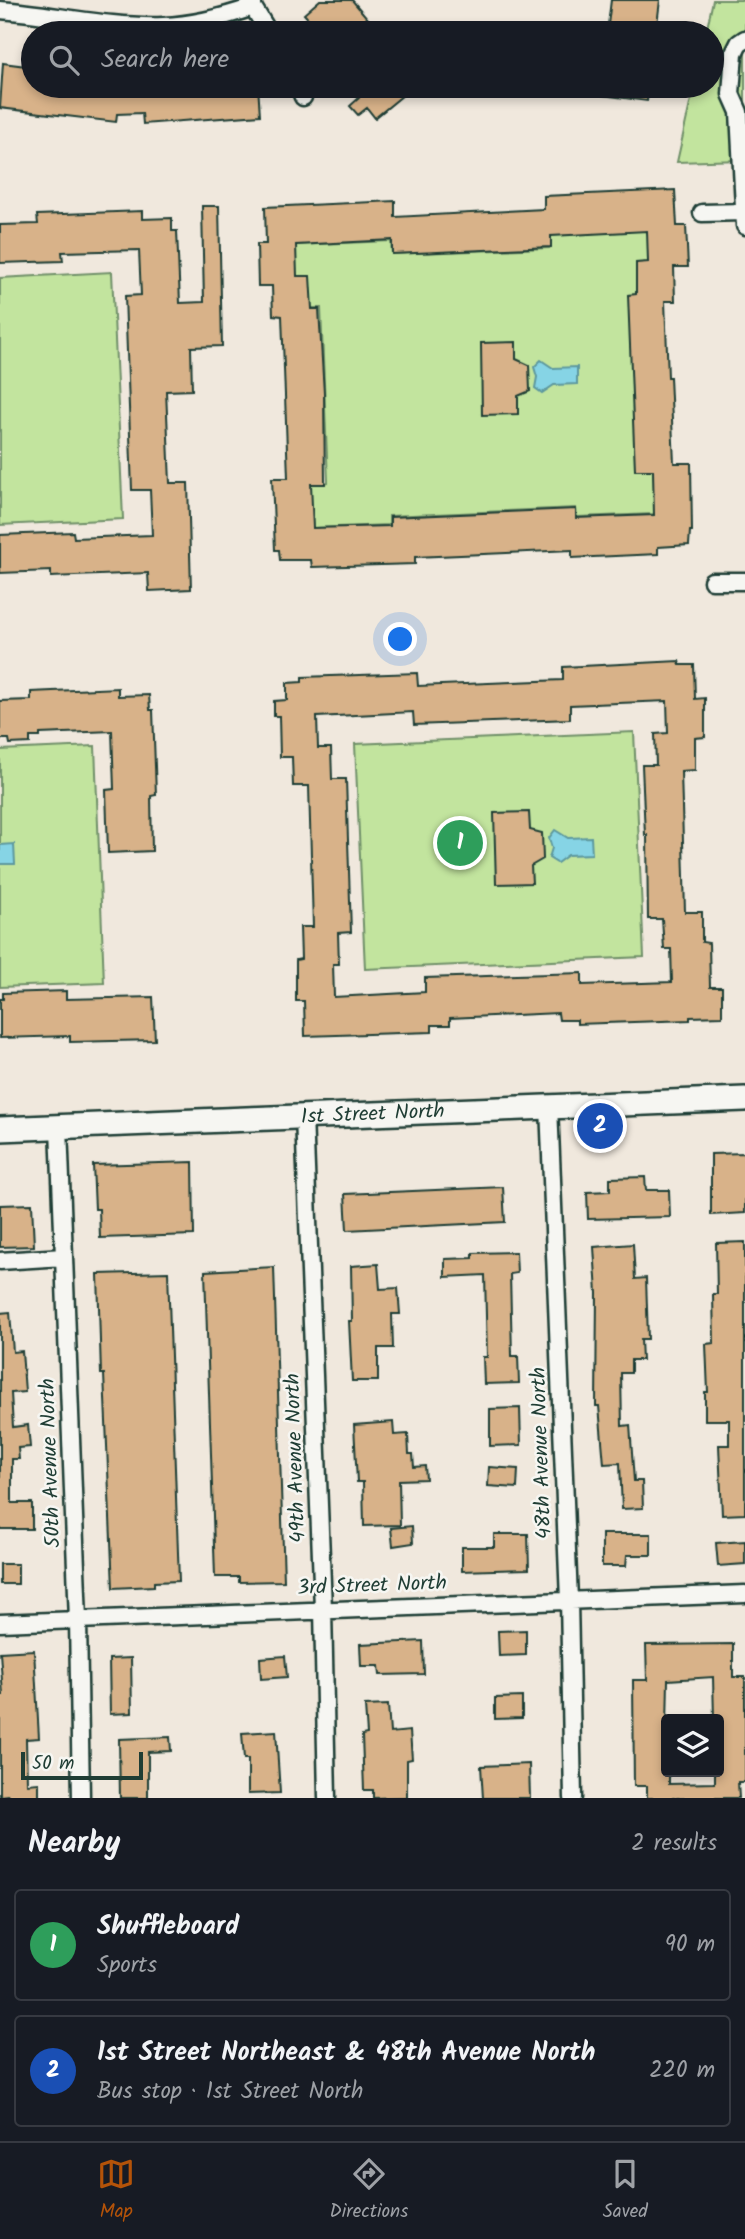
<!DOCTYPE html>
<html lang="en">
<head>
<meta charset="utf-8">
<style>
  :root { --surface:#171b24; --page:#242831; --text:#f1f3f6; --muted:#9ea1a6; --line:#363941; --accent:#b45309 }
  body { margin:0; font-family:Kalam,sans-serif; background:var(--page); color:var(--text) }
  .controls { position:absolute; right:21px; bottom:21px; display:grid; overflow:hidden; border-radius:7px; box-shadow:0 4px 10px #0003 }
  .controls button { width:63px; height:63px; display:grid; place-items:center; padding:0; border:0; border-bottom:2px solid var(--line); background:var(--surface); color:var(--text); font:35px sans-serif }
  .scale { position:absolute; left:21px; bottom:18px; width:122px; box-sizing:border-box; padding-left:7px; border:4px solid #1f3d34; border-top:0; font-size:19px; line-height:24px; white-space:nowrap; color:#1f3d34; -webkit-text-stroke:5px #f6f6f2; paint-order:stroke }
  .you { position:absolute; left:401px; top:640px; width:24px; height:24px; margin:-18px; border:5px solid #fff; border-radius:50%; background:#1a73e8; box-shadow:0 0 0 10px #1a73e833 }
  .badge { display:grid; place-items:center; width:46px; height:46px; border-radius:50%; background:var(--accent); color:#fff; font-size:23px; font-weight:700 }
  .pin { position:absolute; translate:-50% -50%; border:4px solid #fff; box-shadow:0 2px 7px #0006 }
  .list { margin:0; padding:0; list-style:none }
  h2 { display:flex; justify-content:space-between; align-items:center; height:91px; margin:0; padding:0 28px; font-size:30px }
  h2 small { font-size:23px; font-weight:400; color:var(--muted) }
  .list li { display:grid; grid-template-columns:46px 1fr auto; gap:21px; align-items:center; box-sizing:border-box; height:112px; margin:0 14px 14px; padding:0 14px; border:2px solid var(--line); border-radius:7px }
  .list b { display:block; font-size:26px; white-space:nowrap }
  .list p { margin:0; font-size:23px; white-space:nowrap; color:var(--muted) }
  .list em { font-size:23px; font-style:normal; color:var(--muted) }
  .icon { flex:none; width:38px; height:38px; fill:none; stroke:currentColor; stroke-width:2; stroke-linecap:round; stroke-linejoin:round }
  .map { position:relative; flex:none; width:745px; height:1798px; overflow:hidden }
  .search { position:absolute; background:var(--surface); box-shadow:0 4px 10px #0003; left:21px; right:21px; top:21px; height:77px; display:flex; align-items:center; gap:18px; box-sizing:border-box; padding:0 24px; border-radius:38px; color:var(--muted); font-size:26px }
  .sheet { height:343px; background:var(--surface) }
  nav { display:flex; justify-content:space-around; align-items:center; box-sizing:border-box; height:98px; border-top:2px solid var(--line); background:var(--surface); font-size:19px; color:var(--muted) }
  nav a { display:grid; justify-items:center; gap:4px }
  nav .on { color:var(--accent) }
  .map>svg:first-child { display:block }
  .green { fill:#c2e49e; stroke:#709069; stroke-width:2 }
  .water { fill:#86d4e5; stroke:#5d989e; stroke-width:2 }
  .building { fill:#d8b289; stroke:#1f3d34; stroke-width:2; fill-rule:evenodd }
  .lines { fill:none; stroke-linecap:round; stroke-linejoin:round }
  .street-casing { stroke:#1f3d34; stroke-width:21 }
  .secondary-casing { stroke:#1f3d34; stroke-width:28 }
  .street { stroke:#f6f6f2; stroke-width:16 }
  .secondary { stroke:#f6f6f2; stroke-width:23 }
  .labels { text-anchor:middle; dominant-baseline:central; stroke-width:5; stroke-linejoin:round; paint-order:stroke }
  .street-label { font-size:21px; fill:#1f3d34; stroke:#f6f6f2 }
</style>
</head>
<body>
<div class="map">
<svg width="745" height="1798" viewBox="0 0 745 1798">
  <rect width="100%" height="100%" fill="#f0e8dd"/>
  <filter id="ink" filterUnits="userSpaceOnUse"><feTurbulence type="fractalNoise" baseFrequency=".0143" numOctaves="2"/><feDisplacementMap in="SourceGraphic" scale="14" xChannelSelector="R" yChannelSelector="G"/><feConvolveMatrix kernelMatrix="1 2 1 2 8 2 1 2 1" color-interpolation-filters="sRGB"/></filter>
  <g filter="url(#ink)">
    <!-- green -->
    <path class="green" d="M 713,0 L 745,0 L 745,115 L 741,160 L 677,162 L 694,86 L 712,86 L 712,33 L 706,33 Z
      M 650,227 L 651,263 L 636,470 L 653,469 L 655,514 L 577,517 L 576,508 L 389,516 L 389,525 L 312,528 L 310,483 L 328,482 L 321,308 L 311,308 L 296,278 L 295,245 L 391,241 L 392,254 L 549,248 L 549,231 Z
      M 112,272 L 123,519 L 0,525 L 0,278 Z
      M 634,732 L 644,957 L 365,969 L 355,744 Z
      M 95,746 L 104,983 L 0,987 L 0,750 Z"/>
    <!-- water -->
    <path class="water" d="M 541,360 L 553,368 L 577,367 L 577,384 L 554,385 L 542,393 L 535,388 L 537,377 L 534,367 Z
      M 555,830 L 568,838 L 591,837 L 592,854 L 568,855 L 557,863 L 549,858 L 552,848 L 549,838 Z
      M 14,844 L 15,864 L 0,864 L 0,845 Z"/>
    <!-- building -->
    <path class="building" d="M 320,0 L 352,0 L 380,33 L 335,33 L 329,25 L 319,33 L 300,33 L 312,23 L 304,14 Z
      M 611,0 L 660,0 L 656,33 L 607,33 Z
      M 3,63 L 33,67 L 33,86 L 258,86 L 260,115 L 143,124 L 142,113 L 117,114 L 116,122 L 0,108 Z
      M 348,86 L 414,86 L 375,118 L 367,108 L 358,115 L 350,106 L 359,98 Z
      M 594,86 L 649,86 L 647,101 L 593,94 Z
      M 675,190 L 677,226 L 686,226 L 688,267 L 674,267 L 675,301 L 665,301 L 668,377 L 670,377 L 674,463 L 691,463 L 692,531 L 690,531 L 689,545 L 658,547 L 658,554 L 572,558 L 572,550 L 415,557 L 415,564 L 312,567 L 311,560 L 280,560 L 279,550 L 275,550 L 272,478 L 288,478 L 285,395 L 282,316 L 273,315 L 272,286 L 258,286 L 257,244 L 266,244 L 265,207 L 395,201 L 395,217 L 544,209 L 544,196 ZM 647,231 L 648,262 L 636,263 L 636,294 L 628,295 L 635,470 L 653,470 L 654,515 L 576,518 L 576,509 L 390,517 L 390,526 L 313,528 L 311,484 L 325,484 L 324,394 L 319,309 L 312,309 L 310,276 L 297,276 L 296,245 L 392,240 L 392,254 L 551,247 L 551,236 Z
      M 202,206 L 219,206 L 222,346 L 191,347 L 192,390 L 166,391 L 170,483 L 188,483 L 191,589 L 149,591 L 148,573 L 51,577 L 51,571 L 0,573 L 0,535 L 73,532 L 74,538 L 152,535 L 150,490 L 132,490 L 125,296 L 141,295 L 139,250 L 62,252 L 63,261 L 0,263 L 0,225 L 38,224 L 37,215 L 142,211 L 142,219 L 172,218 L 172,231 L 177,231 L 180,303 L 204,302 Z
      M 516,342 L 516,359 L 529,365 L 530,391 L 518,396 L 518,414 L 482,415 L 481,343 Z
      M 679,661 L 680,665 L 694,665 L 695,699 L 705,698 L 705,737 L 695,738 L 695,770 L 681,771 L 685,912 L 702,912 L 702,942 L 709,943 L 710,987 L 722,987 L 722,1016 L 690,1017 L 690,1020 L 577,1024 L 577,1020 L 559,1020 L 558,1013 L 450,1018 L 450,1025 L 432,1025 L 432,1032 L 305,1036 L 304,1001 L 296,1001 L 296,960 L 301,959 L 300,927 L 313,927 L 309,786 L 293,786 L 292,757 L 280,757 L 279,716 L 274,716 L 274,701 L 287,700 L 287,683 L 302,682 L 302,677 L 417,673 L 418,686 L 563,680 L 563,667 ZM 667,701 L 668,733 L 655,734 L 656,765 L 642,765 L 645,835 L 647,835 L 648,919 L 662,919 L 664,949 L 671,949 L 672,982 L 582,985 L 582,973 L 425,978 L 425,992 L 334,997 L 333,964 L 339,964 L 338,933 L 351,932 L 346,779 L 332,779 L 331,748 L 318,748 L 317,717 L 413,712 L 414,725 L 570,719 L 570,705 Z
      M 118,688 L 118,696 L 149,695 L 150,710 L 153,710 L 156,795 L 151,796 L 152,851 L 108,853 L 106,790 L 114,789 L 112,731 L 40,734 L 40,737 L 30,737 L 30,743 L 10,744 L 9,739 L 0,739 L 0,701 L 31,700 L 31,692 Z
      M 529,812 L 530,830 L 542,833 L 543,859 L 531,866 L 532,883 L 496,884 L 494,813 Z
      M 66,991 L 66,999 L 153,997 L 155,1040 L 70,1042 L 70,1036 L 0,1038 L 0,999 L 3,999 L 3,993 Z
      M 745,1153 L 745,1213 L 711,1215 L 711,1154 Z
      M 193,1162 L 194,1235 L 100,1238 L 99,1209 L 95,1209 L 93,1165 Z
      M 645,1177 L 646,1190 L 669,1190 L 670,1217 L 588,1219 L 587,1192 L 610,1191 L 610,1178 Z
      M 503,1187 L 505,1222 L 347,1230 L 345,1194 Z
      M 32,1204 L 34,1246 L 0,1247 L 0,1205 Z
      M 745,1242 L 745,1514 L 722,1515 L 719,1445 L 729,1445 L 729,1420 L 705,1420 L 705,1392 L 708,1392 L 706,1344 L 714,1343 L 713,1294 L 717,1294 L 716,1243 Z
      M 633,1244 L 635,1279 L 646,1278 L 648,1339 L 641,1339 L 642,1360 L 631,1360 L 631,1373 L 621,1373 L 622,1426 L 630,1425 L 634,1481 L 642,1481 L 643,1508 L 622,1509 L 620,1463 L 604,1464 L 599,1406 L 596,1406 L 597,1293 L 594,1247 Z
      M 516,1252 L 517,1273 L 510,1274 L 512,1356 L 518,1356 L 519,1383 L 484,1384 L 483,1357 L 487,1357 L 485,1275 L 445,1277 L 445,1259 L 473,1258 L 473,1253 Z
      M 378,1264 L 380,1289 L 398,1288 L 400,1314 L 392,1314 L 393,1348 L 378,1348 L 378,1381 L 352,1381 L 349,1321 L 352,1321 L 351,1266 Z
      M 274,1267 L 284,1581 L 239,1582 L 239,1577 L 215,1577 L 205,1271 Z
      M 168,1272 L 179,1581 L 154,1582 L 154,1586 L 113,1588 L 104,1374 L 101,1374 L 98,1274 Z
      M 10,1312 L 13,1352 L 22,1351 L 25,1392 L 11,1393 L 13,1427 L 28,1425 L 30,1447 L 18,1448 L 19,1459 L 12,1459 L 12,1503 L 32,1503 L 32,1529 L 0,1529 L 0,1313 Z
      M 520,1408 L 521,1445 L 490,1446 L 490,1409 Z
      M 393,1422 L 394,1435 L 408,1434 L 409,1454 L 413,1454 L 414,1467 L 425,1466 L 426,1479 L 399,1480 L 400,1525 L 364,1526 L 363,1482 L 357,1482 L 354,1425 Z
      M 489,1467 L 518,1469 L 517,1488 L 488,1486 Z
      M 412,1526 L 413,1543 L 393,1546 L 391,1528 Z
      M 494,1534 L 528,1534 L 529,1569 L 462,1571 L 462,1547 L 494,1547 Z
      M 602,1534 L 651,1534 L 651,1555 L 627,1555 L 626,1566 L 602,1566 Z
      M 745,1541 L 745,1564 L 718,1566 L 716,1543 Z
      M 0,1564 L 18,1564 L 18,1584 L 0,1584 Z
      M 526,1630 L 526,1655 L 499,1656 L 498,1631 Z
      M 423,1641 L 424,1674 L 380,1675 L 379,1666 L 361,1666 L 360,1644 Z
      M 733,1644 L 733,1677 L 745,1677 L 745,1782 L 738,1782 L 739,1798 L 647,1798 L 647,1786 L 634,1786 L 633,1680 L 647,1680 L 646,1645 ZM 713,1677 L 714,1719 L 719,1719 L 719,1772 L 715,1772 L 715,1783 L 669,1784 L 669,1772 L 666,1772 L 668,1680 Z
      M 34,1650 L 39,1738 L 26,1739 L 27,1784 L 39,1783 L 39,1798 L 8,1798 L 8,1795 L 0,1796 L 0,1695 L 3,1695 L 0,1652 Z
      M 285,1656 L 287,1677 L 261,1679 L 260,1658 Z
      M 131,1658 L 132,1713 L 110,1714 L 109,1659 Z
      M 522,1697 L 522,1718 L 495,1719 L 495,1698 Z
      M 388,1705 L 390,1733 L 410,1731 L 412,1759 L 407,1760 L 407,1797 L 373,1798 L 373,1790 L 364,1790 L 362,1735 L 367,1734 L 365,1706 Z
      M 276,1731 L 280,1793 L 248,1794 L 248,1759 L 244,1759 L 242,1733 Z
      M 170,1737 L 171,1751 L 148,1752 L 148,1798 L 120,1798 L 119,1739 Z
      M 529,1764 L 530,1798 L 483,1798 L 481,1766 Z"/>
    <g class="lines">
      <!-- street casing -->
      <g class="street-casing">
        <path id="street" d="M 253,0 L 253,7 L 269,33
          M 0,10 C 54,14 108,28 163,26 C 194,25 224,17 253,7
          M 745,39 L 739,43 L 734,53 L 731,94 L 739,112 L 745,226
          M 299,86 L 303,97
          M 702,213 L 744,212
          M 712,581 L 745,581
          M 549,1106 L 569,1600 L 573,1798
          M 304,1116 L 323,1609 L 327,1798
          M 59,1127 L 78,1620 L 81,1798
          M 0,1261 L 64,1257
          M 0,1623 L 745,1594"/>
      </g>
      <!-- secondary casing -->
      <g class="secondary-casing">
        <g id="secondary">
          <path id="s1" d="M 0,1129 L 745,1099"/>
        </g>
      </g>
      <!-- street -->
      <use href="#street" class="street"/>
      <!-- secondary -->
      <use href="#secondary" class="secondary"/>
    </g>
  </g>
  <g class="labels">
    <!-- street labels -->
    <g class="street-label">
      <text stroke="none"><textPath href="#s1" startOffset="373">1st Street North</textPath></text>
      <text transform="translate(542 1453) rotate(-92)">48th Avenue North</text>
      <text transform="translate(296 1458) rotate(-92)">49th Avenue North</text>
      <text transform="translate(51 1463) rotate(-92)">50th Avenue North</text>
      <text transform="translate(372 1586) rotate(-2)">3rd Street North</text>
    </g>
  </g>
</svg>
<div class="controls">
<button><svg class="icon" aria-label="layers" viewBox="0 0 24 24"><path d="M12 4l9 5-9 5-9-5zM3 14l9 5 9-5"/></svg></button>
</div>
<div class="scale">50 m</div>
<div class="you"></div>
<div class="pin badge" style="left:460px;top:843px;background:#2e9e5b">1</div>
<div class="pin badge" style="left:600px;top:1126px;background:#1a4fb4">2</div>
<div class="search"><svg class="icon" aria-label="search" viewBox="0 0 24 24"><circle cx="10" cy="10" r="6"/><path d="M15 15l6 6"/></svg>Search here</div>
</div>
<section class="sheet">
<h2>Nearby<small>2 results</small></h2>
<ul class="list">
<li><span class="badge" style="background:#2e9e5b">1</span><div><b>Shuffleboard</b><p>Sports</p></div><em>90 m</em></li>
<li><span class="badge" style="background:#1a4fb4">2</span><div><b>1st Street Northeast &amp; 48th Avenue North</b><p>Bus stop · 1st Street North</p></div><em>220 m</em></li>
</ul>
</section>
<nav>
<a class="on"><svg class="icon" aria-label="map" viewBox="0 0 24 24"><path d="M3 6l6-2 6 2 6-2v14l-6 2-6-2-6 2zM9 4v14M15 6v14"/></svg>Map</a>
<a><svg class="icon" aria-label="directions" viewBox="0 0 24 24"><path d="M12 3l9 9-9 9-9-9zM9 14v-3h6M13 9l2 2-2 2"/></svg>Directions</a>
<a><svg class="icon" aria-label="saved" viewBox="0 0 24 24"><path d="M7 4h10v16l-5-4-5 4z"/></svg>Saved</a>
</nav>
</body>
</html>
